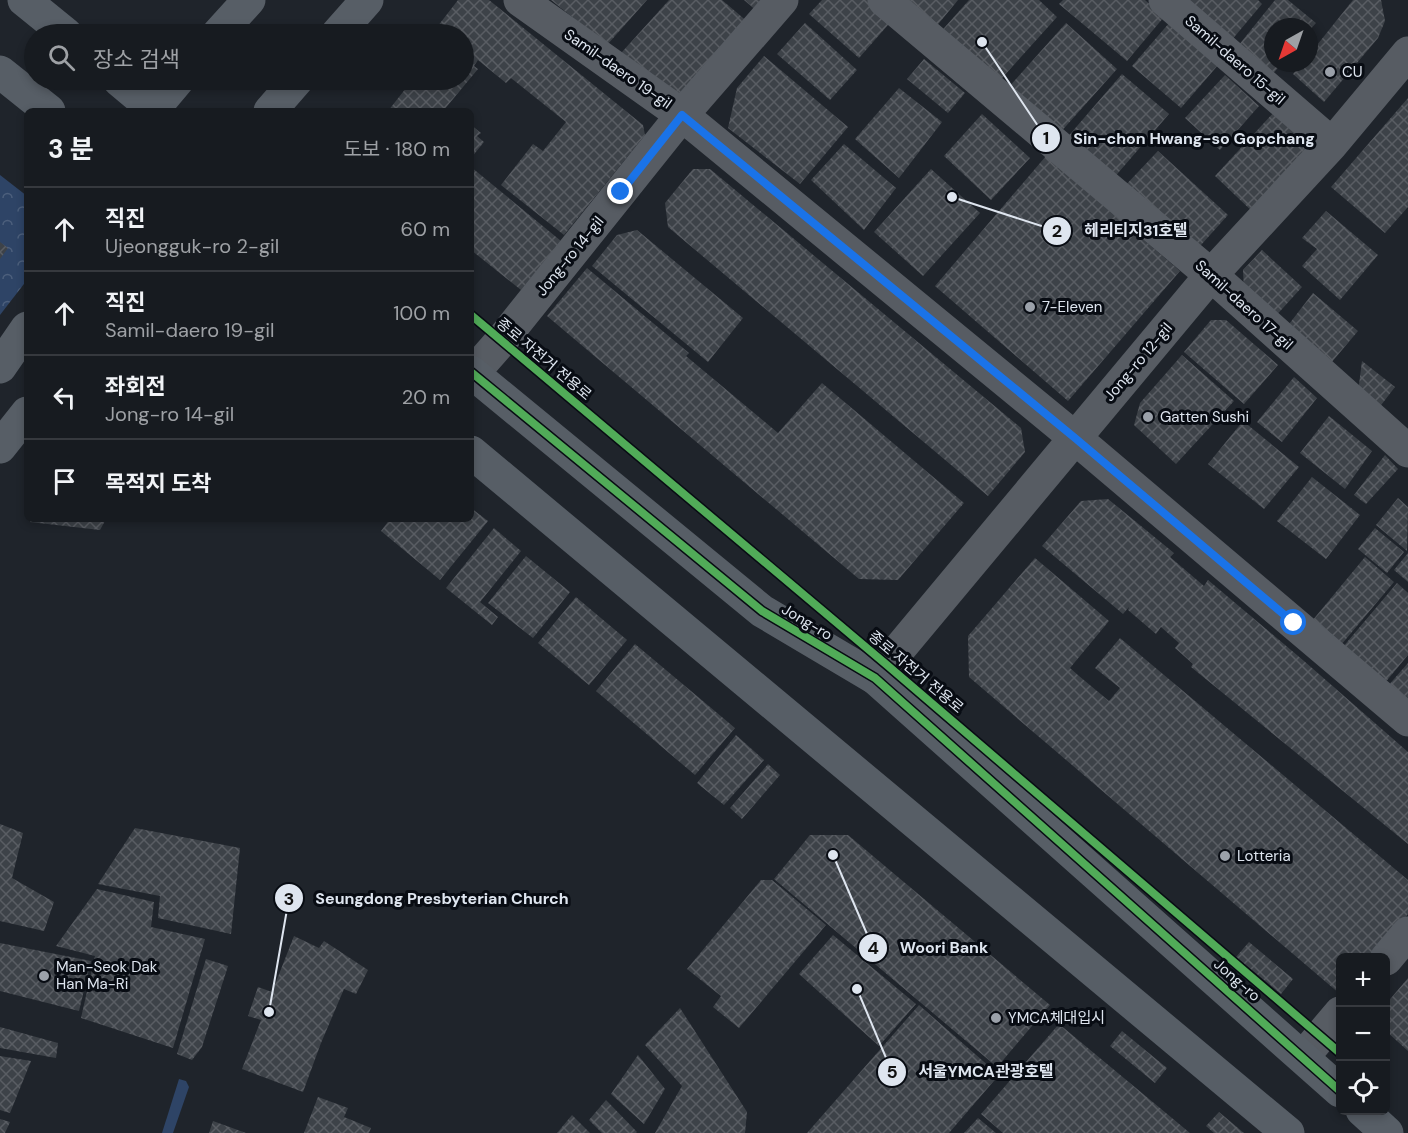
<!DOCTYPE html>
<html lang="ko">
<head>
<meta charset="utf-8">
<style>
  :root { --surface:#171b20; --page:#24282d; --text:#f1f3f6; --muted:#9ea1a5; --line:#36393e }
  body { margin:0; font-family:"DM Sans","Noto Sans KR",sans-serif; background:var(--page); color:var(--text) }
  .controls { position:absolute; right:18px; bottom:18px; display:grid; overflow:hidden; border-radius:9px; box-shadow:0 3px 9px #0003 }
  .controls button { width:54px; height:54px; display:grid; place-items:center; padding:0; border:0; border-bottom:2px solid var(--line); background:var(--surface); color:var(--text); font:30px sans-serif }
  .compass { position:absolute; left:1264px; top:18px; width:54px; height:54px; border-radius:50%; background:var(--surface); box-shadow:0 3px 9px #0003; rotate:220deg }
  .stop { position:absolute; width:18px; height:18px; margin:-14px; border:4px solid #1a73e8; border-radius:50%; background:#fff }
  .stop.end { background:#1a73e8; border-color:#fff; box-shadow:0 2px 6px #0008 }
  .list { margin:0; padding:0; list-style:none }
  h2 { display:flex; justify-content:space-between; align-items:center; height:78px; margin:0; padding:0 24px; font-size:26px }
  h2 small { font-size:20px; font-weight:400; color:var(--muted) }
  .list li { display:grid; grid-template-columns:39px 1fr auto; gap:18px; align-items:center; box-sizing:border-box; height:84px; padding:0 24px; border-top:2px solid var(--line) }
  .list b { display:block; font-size:22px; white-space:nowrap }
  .list p { margin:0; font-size:20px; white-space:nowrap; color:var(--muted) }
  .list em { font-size:20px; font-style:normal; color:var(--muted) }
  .icon { flex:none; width:33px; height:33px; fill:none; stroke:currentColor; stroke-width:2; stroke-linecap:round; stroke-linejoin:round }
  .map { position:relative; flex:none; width:1408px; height:1133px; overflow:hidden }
  .search { position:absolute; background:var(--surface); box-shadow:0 3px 9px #0003; left:24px; top:24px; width:450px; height:66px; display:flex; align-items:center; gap:15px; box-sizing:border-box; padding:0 21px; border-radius:33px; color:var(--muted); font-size:22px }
  .panel { position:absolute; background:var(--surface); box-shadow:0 3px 9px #0003; left:24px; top:108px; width:450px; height:414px; border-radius:9px }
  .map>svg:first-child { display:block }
  .park { fill:url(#park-crowns) }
  .garden { fill:#2e4466 }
  .building { fill:url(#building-cross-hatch) }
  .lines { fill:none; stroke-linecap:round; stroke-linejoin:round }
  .minor { stroke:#575c63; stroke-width:33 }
  .major { stroke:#575e66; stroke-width:33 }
  .cycleway-casing { stroke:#080c13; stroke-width:11 }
  .cycleway { stroke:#51ab58; stroke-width:8 }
  .route { stroke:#1a73e8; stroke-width:8 }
  .poi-dot { fill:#9ba1aa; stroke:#080c13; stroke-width:2 }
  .labels { text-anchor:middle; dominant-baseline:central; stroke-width:6; stroke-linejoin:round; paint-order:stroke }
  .street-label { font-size:15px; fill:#dee5ef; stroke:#080c13 }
  .poi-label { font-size:15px; fill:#dee5ef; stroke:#080c13; text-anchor:start }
  .leader { fill:none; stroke:#dee5ef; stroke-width:2 }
  .callout-dot { fill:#dee5ef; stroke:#080c13; stroke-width:2 }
  .mark-label { font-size:18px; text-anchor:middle; font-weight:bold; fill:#111 }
  .callout-label { font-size:16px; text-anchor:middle; font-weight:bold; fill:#dee5ef; stroke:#080c13; stroke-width:6; stroke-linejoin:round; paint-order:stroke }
</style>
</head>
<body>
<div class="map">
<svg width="1408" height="1133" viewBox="0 0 1408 1133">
  <defs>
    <pattern id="park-crowns" width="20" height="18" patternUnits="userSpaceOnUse" patternTransform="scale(1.5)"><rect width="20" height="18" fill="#2e4466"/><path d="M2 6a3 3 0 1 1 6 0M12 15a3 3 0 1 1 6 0" fill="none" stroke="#4c5f7c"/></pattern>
    <pattern id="building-cross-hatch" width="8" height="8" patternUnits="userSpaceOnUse" patternTransform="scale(1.5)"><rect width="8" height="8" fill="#3d4248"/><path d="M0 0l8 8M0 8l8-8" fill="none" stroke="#595d63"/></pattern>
  </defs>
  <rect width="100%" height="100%" fill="#1f242b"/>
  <!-- park -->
  <path class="park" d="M 0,175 L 27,196 L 27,280 L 0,315 Z"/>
  <!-- garden -->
  <path class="garden" d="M 179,1079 L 186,1081 L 189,1087 L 173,1133 L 162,1133 Z"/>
  <!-- building -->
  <path class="building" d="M 458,0 L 489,0 L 643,125 L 645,135 L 564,235 L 501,185 L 533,144 L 543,151 L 566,122 L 511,78 L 506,83 L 478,60 L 474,66 L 478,69 L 443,111 L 388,111 L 410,83 L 404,80 L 464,80 L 464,34 L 437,34 L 434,31 Z
    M 551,0 L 647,0 L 607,45 Z
    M 669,0 L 722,0 L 756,29 L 698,96 L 664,95 L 613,62 Z
    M 744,0 L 769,0 L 758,12 Z
    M 822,0 L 875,0 L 895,17 L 859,58 L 809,14 Z
    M 902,0 L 958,0 L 935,28 Z
    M 969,0 L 1039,0 L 1057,17 L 994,87 L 937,36 Z
    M 1063,0 L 1145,0 L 1164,17 L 1127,61 L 1059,4 Z
    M 1188,0 L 1258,0 L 1262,4 L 1230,42 Z
    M 1275,0 L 1288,0 L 1316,23 L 1309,31 L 1309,27 L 1273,27 L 1273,63 L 1282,63 L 1272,75 L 1238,46 Z
    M 1353,0 L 1381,0 L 1385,21 L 1378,38 L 1324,102 L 1293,74 L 1302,63 L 1309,63 L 1309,55 Z
    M 1170,22 L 1219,64 L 1181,108 L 1132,66 Z
    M 805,23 L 857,70 L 830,100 L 777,54 Z
    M 1066,23 L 1117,69 L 1058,135 L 1007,89 Z
    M 764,56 L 848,127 L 800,184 L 728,128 L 737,88 Z
    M 924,59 L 965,93 L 948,113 L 907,79 Z
    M 1122,74 L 1169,114 L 1112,180 L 1065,140 Z
    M 1225,75 L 1259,106 L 1220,150 L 1185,118 Z
    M 899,88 L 942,122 L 899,178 L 855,139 Z
    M 1408,98 L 1408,207 L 1385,233 L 1331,187 Z
    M 1275,111 L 1311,143 L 1256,215 L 1215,176 Z
    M 982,114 L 1030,158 L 991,200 L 944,156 Z
    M 471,125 L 481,133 L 477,136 L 484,142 L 471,158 Z
    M 844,144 L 896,188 L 864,230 L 811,180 Z
    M 1158,151 L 1228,215 L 1192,255 L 1120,191 Z
    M 1046,156 L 1180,271 L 1068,401 L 935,286 Z
    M 471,167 L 561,241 L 521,290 L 471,250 Z
    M 693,169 L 710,169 L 1021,428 L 1025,452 L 988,496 L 668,227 L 665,203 Z
    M 931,169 L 980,213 L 923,276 L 874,232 Z
    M 1326,211 L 1378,255 L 1340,300 L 1302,266 L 1317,249 L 1302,238 Z
    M 637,230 L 743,318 L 708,362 L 592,266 L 617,235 Z
    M 0,242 L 8,248 L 0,259 Z
    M 1262,250 L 1302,287 L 1273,319 L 1244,292 L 1243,270 Z
    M 587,268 L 689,353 L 686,356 L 778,433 L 822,383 L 964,503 L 898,580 L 859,579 L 547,316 Z
    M 1313,293 L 1358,331 L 1331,363 L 1286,328 Z
    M 1211,320 L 1226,320 L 1278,365 L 1244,404 L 1184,352 Z
    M 1182,355 L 1234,401 L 1176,464 L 1134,425 L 1140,403 Z
    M 1362,361 L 1395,387 L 1375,413 L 1357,400 Z
    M 1294,377 L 1317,398 L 1282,442 L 1257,422 Z
    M 1329,416 L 1372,451 L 1345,489 L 1300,453 Z
    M 1243,421 L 1299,467 L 1264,509 L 1208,464 Z
    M 1385,455 L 1398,469 L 1366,504 L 1354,495 Z
    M 1312,477 L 1360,515 L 1326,559 L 1277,521 Z
    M 1398,498 L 1408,507 L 1407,551 L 1376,525 Z
    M 1108,499 L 1174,553 L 1170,557 L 1204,586 L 1208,580 L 1304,661 L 1408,752 L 1408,844 L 1191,667 L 1193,664 L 1175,648 L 1179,643 L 1161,627 L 1156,634 L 1128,610 L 1129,607 L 1123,614 L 1042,546 L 1081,501 Z
    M 471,508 L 488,521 L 440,580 L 381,531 L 390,519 L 471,519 Z
    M 32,519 L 106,519 L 100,530 L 30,522 Z
    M 494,528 L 521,551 L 480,602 L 498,617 L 492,625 L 446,588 Z
    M 1375,528 L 1404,552 L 1387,573 L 1358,549 Z
    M 1408,553 L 1408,582 L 1394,570 Z
    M 526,556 L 570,592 L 533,638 L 488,603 Z
    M 1365,557 L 1394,582 L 1341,645 L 1312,621 Z
    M 1035,558 L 1109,621 L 1070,668 L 1079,676 L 1109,701 L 1120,688 L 1095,668 L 1120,638 L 1408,880 L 1408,914 L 1373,957 L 1340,958 L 1340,994 L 969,677 L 968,636 Z
    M 1397,583 L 1408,593 L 1408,655 L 1384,684 L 1342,648 Z
    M 576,597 L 627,640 L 589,685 L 538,643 Z
    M 635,644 L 735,728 L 695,775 L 596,691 Z
    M 1408,663 L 1408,705 L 1387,687 Z
    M 736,735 L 764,760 L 724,805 L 697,783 Z
    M 768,764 L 780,775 L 742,819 L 730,808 Z
    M 0,824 L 23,833 L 12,878 L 54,902 L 44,931 L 0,921 Z
    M 135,828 L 240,848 L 231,934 L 158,918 L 160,896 L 98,884 Z
    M 810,835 L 848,835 L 1050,1005 L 997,1067 L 774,879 Z
    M 761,880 L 772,880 L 826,925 L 739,1028 L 713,1007 L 721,996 L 687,969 Z
    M 97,889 L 154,902 L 151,927 L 205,939 L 173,1048 L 81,1018 L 95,956 L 56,946 Z
    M 833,935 L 916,1004 L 879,1046 L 799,974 Z
    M 294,936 L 319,948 L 324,941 L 368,970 L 356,994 L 344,989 L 321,1043 L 303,1092 L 242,1069 L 261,1020 L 248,1016 L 258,987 L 272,992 Z
    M 1249,942 L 1293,979 L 1281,994 L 1236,957 Z
    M 0,943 L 91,961 L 79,1011 L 0,991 Z
    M 206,959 L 228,966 L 202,1047 L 192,1060 L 177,1054 Z
    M 1408,978 L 1408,1051 L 1386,1031 L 1386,1004 Z
    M 919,1005 L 999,1075 L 949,1133 L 807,1133 Z
    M 680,1008 L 747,1112 L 745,1133 L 655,1133 L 682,1086 L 645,1045 Z
    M 1059,1024 L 1190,1133 L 1003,1133 L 981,1114 Z
    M 0,1027 L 58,1043 L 56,1058 L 0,1048 Z
    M 1122,1031 L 1167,1068 L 1155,1083 L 1110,1046 Z
    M 638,1055 L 665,1089 L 644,1124 L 611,1094 Z
    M 0,1056 L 31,1061 L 10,1113 L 0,1110 Z
    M 318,1097 L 348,1108 L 344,1117 L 371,1128 L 369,1133 L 304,1133 Z
    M 606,1100 L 637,1132 L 636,1133 L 602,1133 L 589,1120 Z
    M 1219,1112 L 1244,1133 L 1214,1133 L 1206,1126 Z
    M 572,1115 L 590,1133 L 557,1133 Z
    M 978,1118 L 996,1133 L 964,1133 Z
    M 0,1119 L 10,1122 L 5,1133 L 0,1133 Z
    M 213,1121 L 246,1133 L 209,1133 Z"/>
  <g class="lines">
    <!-- minor -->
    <path class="minor" d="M 520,0 L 682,115 L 1075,438 L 1408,720
      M 884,0 L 1211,275 L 1408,451
      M 1165,0 L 1332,144
      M 473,373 L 502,340 L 682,115 L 782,0
      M 875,678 L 1211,275 L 1332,144 L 1408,53
      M 1386,959 L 1408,933
      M 1303,1057 L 1340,1013"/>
    <!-- major -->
    <path class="major" d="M 24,0 L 66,34
      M 218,34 L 249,0
      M 337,34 L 367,0
      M 0,72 L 49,111
      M 119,80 L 156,111
      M 152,111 L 178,80
      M 270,111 L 297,80
      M 0,367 L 27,328
      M 471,372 L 762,611 L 875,678 L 1340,1091
      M 0,447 L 27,413
      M 471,452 L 1288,1133
      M 1362,1110 L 1387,1133"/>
    <!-- cycleway casing -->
    <g class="cycleway-casing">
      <path id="cycleway" d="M 471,315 L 887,665 L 1340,1053
        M 471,372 L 762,611 L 875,678 L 1340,1091"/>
    </g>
    <!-- cycleway -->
    <use href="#cycleway" class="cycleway"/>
  </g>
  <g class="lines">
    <!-- route -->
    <path class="route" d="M 621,192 L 682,115 L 1075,438 L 1294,623"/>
  </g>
  <!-- markers -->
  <g class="poi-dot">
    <circle cx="1330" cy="72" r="6"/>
    <circle cx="1030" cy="307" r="6"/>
    <circle cx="1148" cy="417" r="6"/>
    <circle cx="1225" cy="856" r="6"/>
    <circle cx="44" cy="976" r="6"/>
    <circle cx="996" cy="1018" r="6"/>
  </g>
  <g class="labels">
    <!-- street labels -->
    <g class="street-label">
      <text transform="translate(1235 60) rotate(41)">Samil-daero 15-gil</text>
      <text transform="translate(618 69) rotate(35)">Samil-daero 19-gil</text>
      <text transform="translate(570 256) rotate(-51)">Jong-ro 14-gil</text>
      <text transform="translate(1244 305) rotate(42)">Samil-daero 17-gil</text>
      <text transform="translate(544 359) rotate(40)">종로 자전거 전용로</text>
      <text transform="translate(1138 362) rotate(-50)">Jong-ro 12-gil</text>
      <text transform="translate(807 622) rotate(31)">Jong-ro</text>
      <text transform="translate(916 672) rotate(40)">종로 자전거 전용로</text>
      <text transform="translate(1237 980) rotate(41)">Jong-ro</text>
    </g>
    <!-- poi labels -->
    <g class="poi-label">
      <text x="1342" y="72">CU</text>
      <text x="1042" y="307">7-Eleven</text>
      <text x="1160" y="417">Gatten Sushi</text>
      <text x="1237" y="856">Lotteria</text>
      <text x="56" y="967">Man-Seok Dak<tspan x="56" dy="17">Han Ma-Ri</tspan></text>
      <text x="1008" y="1018">YMCA체대입시</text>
    </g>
  </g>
  <!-- callouts -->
  <path class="leader" d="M982 42L1046 138M952 197L1057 231M269 1012L289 898M833 855L873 948M857 989L892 1072"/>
  <g class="callout-dot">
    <circle cx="982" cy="42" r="6"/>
    <circle cx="952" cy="197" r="6"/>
    <circle cx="269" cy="1012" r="6"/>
    <circle cx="833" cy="855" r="6"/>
    <circle cx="857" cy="989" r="6"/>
    <circle cx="1046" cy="138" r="15"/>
    <circle cx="1057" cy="231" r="15"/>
    <circle cx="289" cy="898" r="15"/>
    <circle cx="873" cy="948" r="15"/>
    <circle cx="892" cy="1072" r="15"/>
  </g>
  <g class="mark-label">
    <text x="1046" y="144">1</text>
    <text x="1057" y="237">2</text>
    <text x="289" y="905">3</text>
    <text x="873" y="954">4</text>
    <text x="892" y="1078">5</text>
  </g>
  <g class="callout-label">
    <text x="1194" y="144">Sin-chon Hwang-so Gopchang</text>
    <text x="1136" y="236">헤리티지31호텔</text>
    <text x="442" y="904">Seungdong Presbyterian Church</text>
    <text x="944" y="953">Woori Bank</text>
    <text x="986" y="1077">서울YMCA관광호텔</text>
  </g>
</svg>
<div class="controls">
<button>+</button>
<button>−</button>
<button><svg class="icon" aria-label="locate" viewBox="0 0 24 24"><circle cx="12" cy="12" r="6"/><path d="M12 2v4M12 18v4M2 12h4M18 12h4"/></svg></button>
</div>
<svg class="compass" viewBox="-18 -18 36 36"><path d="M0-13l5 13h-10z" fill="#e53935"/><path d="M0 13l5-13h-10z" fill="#9ea1a5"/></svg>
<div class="stop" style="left:1294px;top:623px"></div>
<div class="stop end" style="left:621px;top:192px"></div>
<div class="search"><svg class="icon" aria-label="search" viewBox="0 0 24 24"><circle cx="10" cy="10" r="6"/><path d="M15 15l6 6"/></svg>장소 검색</div>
<section class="panel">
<h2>3 분<small>도보 · 180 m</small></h2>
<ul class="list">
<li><svg class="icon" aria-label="ahead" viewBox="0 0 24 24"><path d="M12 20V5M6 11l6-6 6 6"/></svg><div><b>직진</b><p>Ujeongguk-ro 2-gil</p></div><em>60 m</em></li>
<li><svg class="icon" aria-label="ahead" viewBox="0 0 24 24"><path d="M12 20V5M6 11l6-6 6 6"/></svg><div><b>직진</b><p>Samil-daero 19-gil</p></div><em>100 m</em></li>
<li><svg class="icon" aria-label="left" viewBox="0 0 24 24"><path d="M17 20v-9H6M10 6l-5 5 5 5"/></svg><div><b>좌회전</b><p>Jong-ro 14-gil</p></div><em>20 m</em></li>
<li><svg class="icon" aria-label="arrive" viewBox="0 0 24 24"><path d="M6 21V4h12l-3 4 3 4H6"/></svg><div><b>목적지 도착</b></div></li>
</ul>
</section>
</div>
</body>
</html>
